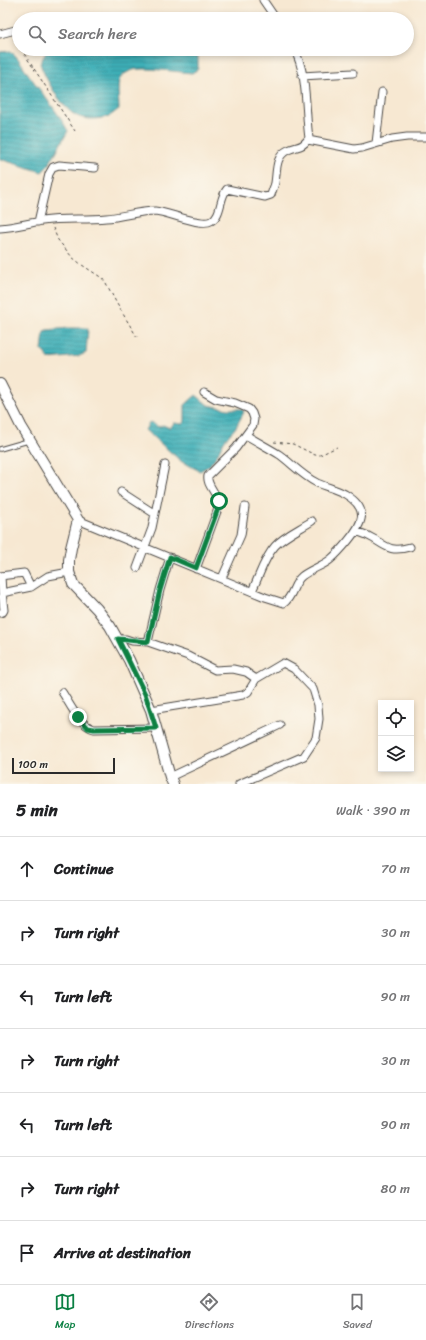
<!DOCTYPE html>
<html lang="en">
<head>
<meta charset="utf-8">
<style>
  :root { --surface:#fff; --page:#f6f6f6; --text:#202124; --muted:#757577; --line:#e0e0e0; --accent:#0b8043 }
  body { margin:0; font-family:Sriracha,sans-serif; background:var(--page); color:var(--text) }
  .controls { position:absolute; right:12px; bottom:12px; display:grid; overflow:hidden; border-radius:0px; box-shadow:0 2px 6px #0003 }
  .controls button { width:36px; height:36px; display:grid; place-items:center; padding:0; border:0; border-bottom:1px solid var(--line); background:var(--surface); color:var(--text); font:20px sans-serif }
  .scale { position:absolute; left:12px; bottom:10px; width:103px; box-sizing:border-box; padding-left:4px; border:2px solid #2b2b2b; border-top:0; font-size:11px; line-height:14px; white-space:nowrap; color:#2b2b2b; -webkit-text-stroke:3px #fbf7ec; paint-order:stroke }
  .stop { position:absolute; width:12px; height:12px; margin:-9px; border:3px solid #0b8043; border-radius:50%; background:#fff }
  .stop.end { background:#0b8043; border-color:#fff; box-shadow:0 1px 4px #0008 }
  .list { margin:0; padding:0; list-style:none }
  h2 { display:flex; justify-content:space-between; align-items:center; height:52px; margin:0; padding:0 16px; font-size:17px }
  h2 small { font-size:13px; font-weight:400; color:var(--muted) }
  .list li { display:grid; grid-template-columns:26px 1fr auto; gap:12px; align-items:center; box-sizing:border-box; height:64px; padding:0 16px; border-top:1px solid var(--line) }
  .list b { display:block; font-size:15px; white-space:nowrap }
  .list em { font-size:13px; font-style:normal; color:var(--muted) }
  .icon { flex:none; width:22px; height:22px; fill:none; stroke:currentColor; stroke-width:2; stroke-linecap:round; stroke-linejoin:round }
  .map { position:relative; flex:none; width:426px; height:784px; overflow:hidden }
  .search { position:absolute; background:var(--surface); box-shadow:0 2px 6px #0003; left:12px; right:12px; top:12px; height:44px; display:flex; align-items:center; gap:10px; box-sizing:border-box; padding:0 14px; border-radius:22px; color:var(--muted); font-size:15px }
  .sheet { height:500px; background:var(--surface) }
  nav { display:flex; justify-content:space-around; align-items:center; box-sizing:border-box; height:56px; border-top:1px solid var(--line); background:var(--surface); font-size:11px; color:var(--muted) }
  nav a { display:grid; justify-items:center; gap:2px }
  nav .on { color:var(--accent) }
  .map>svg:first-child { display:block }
  .water { fill:url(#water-rules); stroke:#346d71 }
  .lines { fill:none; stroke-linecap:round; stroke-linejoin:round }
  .lane-casing { stroke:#4a4744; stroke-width:5.5 }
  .street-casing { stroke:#4a4744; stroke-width:9 }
  .secondary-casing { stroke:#4a4744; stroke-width:12 }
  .path { stroke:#4a4744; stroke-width:1; stroke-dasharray:3 3; stroke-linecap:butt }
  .lane { stroke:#fff; stroke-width:3.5 }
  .street { stroke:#fff; stroke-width:7 }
  .secondary { stroke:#fff; stroke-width:10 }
  .route { stroke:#0b8043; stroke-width:5 }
</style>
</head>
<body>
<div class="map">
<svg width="426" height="784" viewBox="0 0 426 784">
  <defs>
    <pattern id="water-rules" width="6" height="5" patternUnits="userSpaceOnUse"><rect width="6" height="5" fill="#3eafb7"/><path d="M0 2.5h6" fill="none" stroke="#348f95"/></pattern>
  </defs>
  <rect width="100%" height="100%" fill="#fbf7ec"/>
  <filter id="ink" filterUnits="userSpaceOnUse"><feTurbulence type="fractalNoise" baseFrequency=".025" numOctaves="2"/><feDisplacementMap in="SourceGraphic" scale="8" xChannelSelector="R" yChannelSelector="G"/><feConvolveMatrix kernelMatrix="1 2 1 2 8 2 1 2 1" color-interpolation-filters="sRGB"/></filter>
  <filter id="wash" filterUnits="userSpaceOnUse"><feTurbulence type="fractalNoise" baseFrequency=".012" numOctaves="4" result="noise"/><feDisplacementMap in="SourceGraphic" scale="16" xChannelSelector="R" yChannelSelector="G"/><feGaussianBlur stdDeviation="0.9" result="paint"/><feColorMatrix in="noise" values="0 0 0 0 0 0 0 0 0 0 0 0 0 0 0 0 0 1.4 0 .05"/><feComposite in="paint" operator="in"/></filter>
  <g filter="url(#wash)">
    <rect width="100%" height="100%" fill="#f7e8d2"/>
    <!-- water -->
    <path class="water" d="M 48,49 L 198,49 L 198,69 L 192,73 C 179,72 143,67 133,70 C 127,72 121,75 119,81 C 117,90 119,100 119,109 C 116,111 112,115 109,116 C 98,120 82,121 72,113 C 60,104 44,77 40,63 Z
      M 11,51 C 21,60 24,69 32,79 C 44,96 58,112 68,131 L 48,166 L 42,172 L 0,159 L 0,52 Z
      M 70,328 L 85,328 L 88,329 L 86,353 L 79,356 L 49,359 L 42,350 L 44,332 L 46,330 Z
      M 196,395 L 208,405 L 228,409 L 242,409 L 244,412 L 236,427 L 224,441 L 217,455 L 209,466 L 200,471 L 182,462 L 145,430 L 150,422 L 159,427 L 163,425 L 170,428 L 174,423 L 182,424 L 185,421 L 185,405 Z"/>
  </g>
  <g filter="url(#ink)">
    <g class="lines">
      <!-- lane casing -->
      <g class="lane-casing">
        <path id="lane" d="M 0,449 L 28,441"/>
      </g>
      <!-- street casing -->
      <g class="street-casing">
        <path id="street" d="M 263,0 L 276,19
          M 0,34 L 19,29
          M 302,76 L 353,73
          M 308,140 L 354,149 L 362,148 L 392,139 L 407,137 L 426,137
          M 376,143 L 382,92
          M 38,222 L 49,174 L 53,167 L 59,165 L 95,168
          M 0,228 C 15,227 28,223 42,221 C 63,218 85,220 106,218 C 123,217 138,211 155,211 C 168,212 201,227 211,221 C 222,215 219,198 227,189 L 265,197 L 271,195 C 272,191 274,187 275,183 C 277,171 275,156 288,150 C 299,145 301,149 309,138 C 305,111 308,74 294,49
          M 121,492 L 155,514
          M 78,520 L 265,597 L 284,603 C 293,597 293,583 302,576 C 311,569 323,566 331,559 C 337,554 343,547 348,541 C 363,523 370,509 345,494 C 336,489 326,487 317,483 C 303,476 292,464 280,455 C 269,448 257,442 246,435
          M 356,531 C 362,533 369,536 374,539 C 388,548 392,552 410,547
          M 137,568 L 152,528 L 165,465
          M 196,569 L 219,506 C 219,494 206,486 208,476 L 236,448 L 253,425 L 254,419 L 252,413 L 249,409 L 235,403 L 216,399 L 204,392
          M 0,576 L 24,573 L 31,587 L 48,576 L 69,572
          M 1,576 L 2,593 L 31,587
          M 222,578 L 241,535 L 245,507
          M 252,591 C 259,577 264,558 275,546 C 284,536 300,529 312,521
          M 0,613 L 3,612 L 4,610 L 2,593
          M 118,639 L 126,639 L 132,641 L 148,642 L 188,656 L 215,670 L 233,669 L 246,672 L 256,679 L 248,692 L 243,695 L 151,710
          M 148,642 L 160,590 L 170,557
          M 62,692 C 70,704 79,725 94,729 L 157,728
          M 170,777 L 280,725
          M 239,784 L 304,756 L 316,738 L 319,719 L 318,705 L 313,689 L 294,669 L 283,663 L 256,679"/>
      </g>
      <!-- secondary casing -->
      <g class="secondary-casing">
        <path id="secondary" d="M 0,384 L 21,426 L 78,520 L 71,548 L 69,560 L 69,572 L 73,584 L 97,609 L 110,626 L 129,660 L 151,710 L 170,777 L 173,784"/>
      </g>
      <!-- path -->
      <path class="path" d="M 14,39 L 19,46
        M 21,49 L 75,131
        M 53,228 L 58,240 L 72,257 L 82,265 L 102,278 L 106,283 L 117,304 L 137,337
        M 274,442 L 293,444 L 315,455 L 320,455 L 337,447"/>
      <!-- lane -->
      <use href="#lane" class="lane"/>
      <!-- street -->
      <use href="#street" class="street"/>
      <!-- secondary -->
      <use href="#secondary" class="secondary"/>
    </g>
  </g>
  <g class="lines" filter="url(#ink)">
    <!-- route -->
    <path class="route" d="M 78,717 L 88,728 L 94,729 L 156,728 L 145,694 L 118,639 L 148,642 L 160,590 L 170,557 L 196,568 L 219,506 L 219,501"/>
  </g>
</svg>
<div class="controls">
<button><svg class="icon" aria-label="locate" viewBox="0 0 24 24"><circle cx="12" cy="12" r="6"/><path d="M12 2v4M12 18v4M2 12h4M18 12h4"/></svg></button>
<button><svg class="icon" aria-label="layers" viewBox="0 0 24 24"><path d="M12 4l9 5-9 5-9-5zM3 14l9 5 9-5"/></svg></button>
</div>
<div class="scale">100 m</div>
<div class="stop" style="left:219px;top:501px"></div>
<div class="stop end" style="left:78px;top:717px"></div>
<div class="search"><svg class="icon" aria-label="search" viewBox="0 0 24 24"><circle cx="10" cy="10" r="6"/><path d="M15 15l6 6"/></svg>Search here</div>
</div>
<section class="sheet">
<h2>5 min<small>Walk · 390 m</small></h2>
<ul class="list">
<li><svg class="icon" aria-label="ahead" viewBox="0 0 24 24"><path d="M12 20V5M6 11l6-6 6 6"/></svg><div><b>Continue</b></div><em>70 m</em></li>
<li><svg class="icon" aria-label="right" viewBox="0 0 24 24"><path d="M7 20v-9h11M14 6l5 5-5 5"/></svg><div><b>Turn right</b></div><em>30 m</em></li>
<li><svg class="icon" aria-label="left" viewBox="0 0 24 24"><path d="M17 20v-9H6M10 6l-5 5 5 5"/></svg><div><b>Turn left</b></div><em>90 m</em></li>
<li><svg class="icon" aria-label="right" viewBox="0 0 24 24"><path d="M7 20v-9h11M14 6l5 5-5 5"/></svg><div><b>Turn right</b></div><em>30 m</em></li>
<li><svg class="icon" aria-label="left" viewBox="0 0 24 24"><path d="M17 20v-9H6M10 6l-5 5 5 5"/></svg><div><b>Turn left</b></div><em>90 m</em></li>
<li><svg class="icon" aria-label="right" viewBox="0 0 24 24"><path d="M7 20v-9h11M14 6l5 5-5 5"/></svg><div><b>Turn right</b></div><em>80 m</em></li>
<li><svg class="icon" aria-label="arrive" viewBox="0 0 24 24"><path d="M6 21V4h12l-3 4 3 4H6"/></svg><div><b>Arrive at destination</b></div></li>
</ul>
</section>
<nav>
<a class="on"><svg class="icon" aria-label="map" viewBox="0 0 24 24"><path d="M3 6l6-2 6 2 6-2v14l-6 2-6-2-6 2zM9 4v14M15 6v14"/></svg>Map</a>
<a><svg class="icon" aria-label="directions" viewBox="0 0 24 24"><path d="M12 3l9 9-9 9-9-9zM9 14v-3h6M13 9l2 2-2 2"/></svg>Directions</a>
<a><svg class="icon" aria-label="saved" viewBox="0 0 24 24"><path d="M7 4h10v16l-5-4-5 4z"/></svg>Saved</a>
</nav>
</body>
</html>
